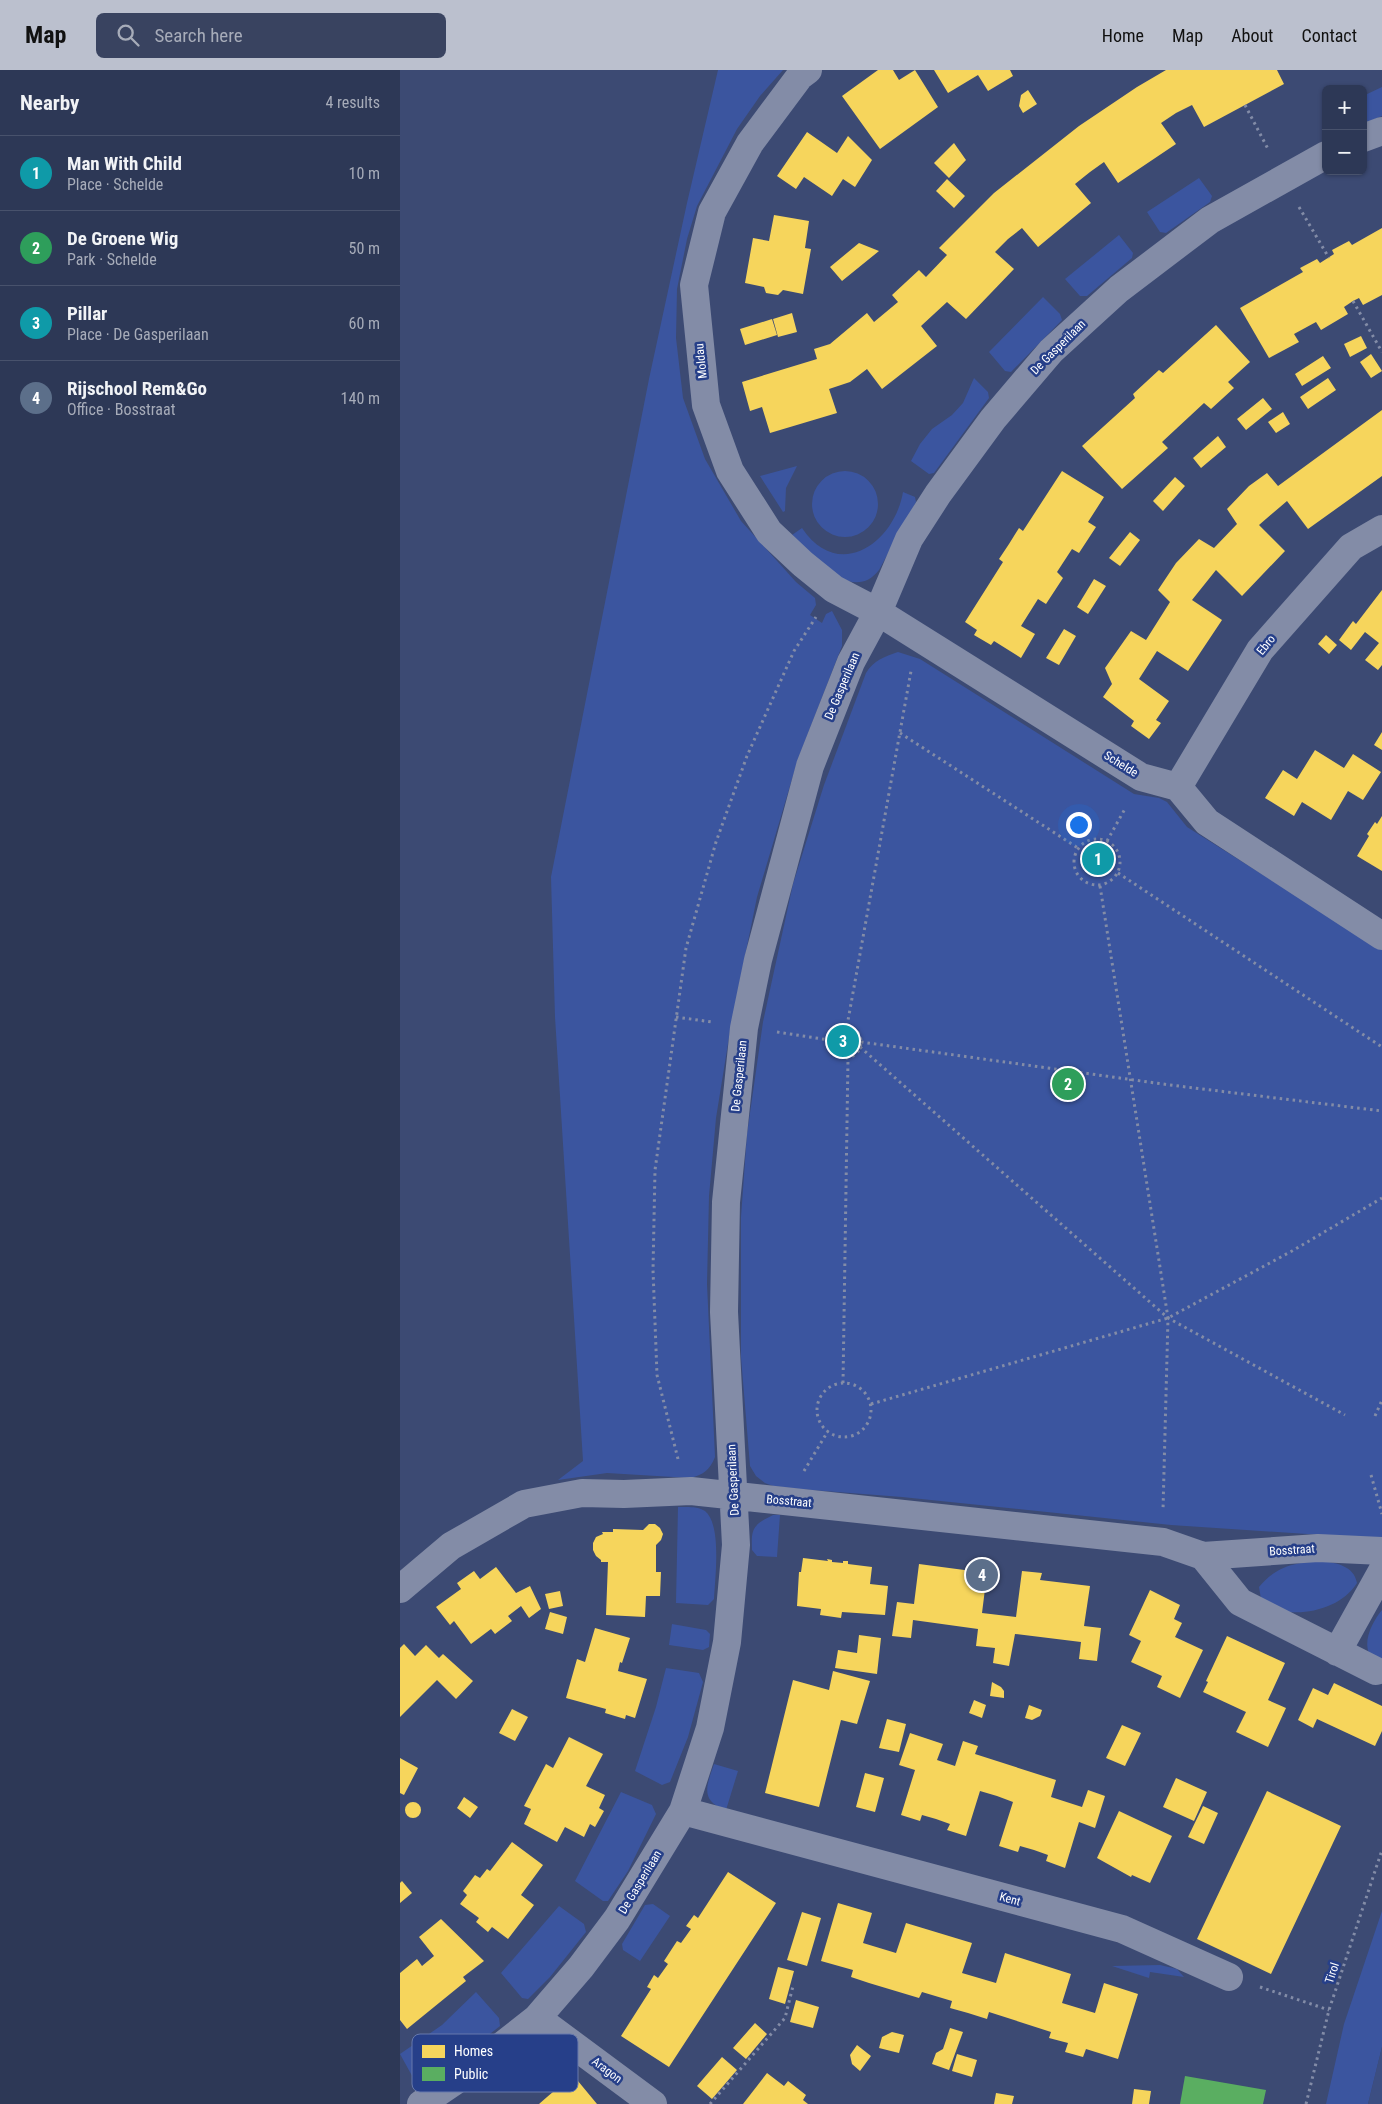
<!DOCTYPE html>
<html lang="en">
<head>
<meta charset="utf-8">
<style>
  :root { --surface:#2d3856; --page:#394360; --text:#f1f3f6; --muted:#a7acb9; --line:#48526c; --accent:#bbc0ce }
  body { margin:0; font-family:"Roboto Condensed",sans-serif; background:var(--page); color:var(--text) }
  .controls { position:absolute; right:15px; top:15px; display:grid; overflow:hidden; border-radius:8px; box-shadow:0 1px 4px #0004 }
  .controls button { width:45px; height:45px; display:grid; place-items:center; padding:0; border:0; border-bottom:1px solid var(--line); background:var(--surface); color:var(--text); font:25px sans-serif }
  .you { position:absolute; left:678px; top:754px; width:18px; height:18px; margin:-12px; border:4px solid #fff; border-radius:50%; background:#1a73e8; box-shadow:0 0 0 8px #1a73e833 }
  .badge { display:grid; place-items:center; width:32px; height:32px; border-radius:50%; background:var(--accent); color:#fff; font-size:16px; font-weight:700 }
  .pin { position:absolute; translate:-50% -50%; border:2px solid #fff; box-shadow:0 1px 5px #0006 }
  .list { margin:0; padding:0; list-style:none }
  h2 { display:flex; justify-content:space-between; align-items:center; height:65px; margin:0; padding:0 20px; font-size:21px }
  h2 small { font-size:16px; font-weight:400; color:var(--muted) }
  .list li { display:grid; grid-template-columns:32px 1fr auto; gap:15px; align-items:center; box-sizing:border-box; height:75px; padding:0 20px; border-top:1px solid var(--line) }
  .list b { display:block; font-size:19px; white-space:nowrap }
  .list p { margin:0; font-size:16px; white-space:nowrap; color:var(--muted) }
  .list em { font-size:16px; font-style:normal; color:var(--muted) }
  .icon { flex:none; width:28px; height:28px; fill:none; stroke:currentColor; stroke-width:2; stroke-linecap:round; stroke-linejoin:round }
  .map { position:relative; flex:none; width:982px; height:2034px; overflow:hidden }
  header { display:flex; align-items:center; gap:30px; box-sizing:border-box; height:70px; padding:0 25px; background:var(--accent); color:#111 }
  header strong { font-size:24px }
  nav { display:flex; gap:28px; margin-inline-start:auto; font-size:18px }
  .search { width:350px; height:45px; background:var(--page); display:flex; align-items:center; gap:12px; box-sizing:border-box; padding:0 18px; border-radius:8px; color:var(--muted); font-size:19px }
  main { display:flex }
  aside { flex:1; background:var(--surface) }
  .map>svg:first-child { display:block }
  .green { fill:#3b559f }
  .water { fill:#3c4e82 }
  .homes { fill:#f6d55c }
  .public { fill:#5aae61 }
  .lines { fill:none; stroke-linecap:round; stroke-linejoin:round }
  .path { stroke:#838ca7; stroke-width:3; stroke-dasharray:2.5 4; stroke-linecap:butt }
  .minor { stroke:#838ca7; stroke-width:28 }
  .labels { text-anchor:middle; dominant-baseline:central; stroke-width:5; stroke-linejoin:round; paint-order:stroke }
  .street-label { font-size:12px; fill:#fff; stroke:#263f89 }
  .key { fill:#263f89; stroke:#6779ac; stroke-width:1 }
  .key-label { font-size:14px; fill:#fff }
</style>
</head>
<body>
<header>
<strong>Map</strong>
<div class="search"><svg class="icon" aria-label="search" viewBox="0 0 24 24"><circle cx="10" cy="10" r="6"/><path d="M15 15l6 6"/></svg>Search here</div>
<nav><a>Home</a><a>Map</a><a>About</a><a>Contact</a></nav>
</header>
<main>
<aside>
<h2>Nearby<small>4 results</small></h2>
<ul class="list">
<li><span class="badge" style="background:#0f9aa8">1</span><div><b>Man With Child</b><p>Place · Schelde</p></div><em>10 m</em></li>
<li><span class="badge" style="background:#2e9e5b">2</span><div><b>De Groene Wig</b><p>Park · Schelde</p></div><em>50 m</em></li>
<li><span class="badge" style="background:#0f9aa8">3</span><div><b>Pillar</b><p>Place · De Gasperilaan</p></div><em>60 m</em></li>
<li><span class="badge" style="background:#5c6f8a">4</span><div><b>Rijschool Rem&amp;Go</b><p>Office · Bosstraat</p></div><em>140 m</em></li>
</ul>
</aside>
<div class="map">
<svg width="982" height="2034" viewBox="0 0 982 2034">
  <rect width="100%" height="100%" fill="#3c4a73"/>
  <!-- green -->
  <path class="green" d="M 318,0 L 383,0 L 360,26 L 337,59 L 297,136 L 287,169 L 277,219 L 276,268 L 283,328 L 305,389 L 341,451 L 396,512 L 415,528 L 416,535 L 410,545 L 422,553 L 426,544 L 432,541 L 442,560 L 442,576 L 398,689 L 357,827 L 331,955 L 316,1048 L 309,1126 L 307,1214 L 315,1387 C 310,1400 303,1405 290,1408 L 207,1403 L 158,1410 L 183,1391 L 155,947 L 151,807 L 249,309 L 287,133 Z
    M 982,17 L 982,46 L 963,54 L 963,26 Z
    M 799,108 L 812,126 L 810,132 L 766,163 L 760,162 L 747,142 Z
    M 719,165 L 733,183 L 732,188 L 687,226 L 680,226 L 665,209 Z
    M 643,227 L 660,244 L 662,250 L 611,302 L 605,301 L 589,282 Z
    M 574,308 L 588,322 L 589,328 L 534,403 L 529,404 L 511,391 L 520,374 L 532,359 L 552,345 L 563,333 Z
    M 397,396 L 386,418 L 385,441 L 383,442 L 360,406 Z
    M412 434a33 33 0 1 1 66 0a33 33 0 1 1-66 0Z
    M 503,422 L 515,427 L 516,432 L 479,500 C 452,535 412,486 392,465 L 402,458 C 438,512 494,474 503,422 Z
    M 498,582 L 520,589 L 734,724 L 759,728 L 767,732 L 787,757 L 982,880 L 982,1469 L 771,1455 L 502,1427 L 399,1419 L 373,1416 L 365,1413 L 356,1406 L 350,1396 L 341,1287 L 341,1147 L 347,1064 L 363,952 L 393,814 L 424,715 L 466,603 C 474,590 484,587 498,582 Z
    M 278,1437 C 287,1437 298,1436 305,1441 C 322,1455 315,1508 314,1529 L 308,1535 L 276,1533 Z
    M 373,1445 L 380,1445 L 377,1487 L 357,1486 L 352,1480 C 351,1458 353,1455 373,1445 Z
    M 922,1491 C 937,1493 954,1496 957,1513 C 944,1534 915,1544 890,1542 C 881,1542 869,1533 861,1529 L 859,1517 C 878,1495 894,1493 922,1491 Z
    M 982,1540 L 982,1595 C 978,1592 972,1589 970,1585 C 962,1571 973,1551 982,1540 Z
    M 272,1554 L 306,1560 L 310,1564 L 309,1577 L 303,1580 L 269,1575 Z
    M 266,1598 L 299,1603 L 303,1612 L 288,1667 L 270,1712 L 262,1715 L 235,1701 L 256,1637 Z
    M 314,1694 L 338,1701 L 326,1740 C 299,1731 307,1715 314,1694 Z
    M 221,1722 L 252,1735 L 256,1744 L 228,1801 L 208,1831 L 203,1831 L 175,1811 Z
    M 253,1834 L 270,1846 L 240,1891 L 223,1880 L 222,1874 L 245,1835 Z
    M 159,1836 L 184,1854 L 186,1862 L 150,1907 L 128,1929 L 122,1928 L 101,1903 Z
    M 982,1841 L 982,1977 L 968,2034 L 926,2034 L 944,1954 Z
    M 760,1895 L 777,1899 L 784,1907 L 750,1902 L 749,1908 L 712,1896 Z
    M 76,1922 L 99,1948 L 100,1956 L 25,2015 L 16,2013 L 0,1984 L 42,1955 Z"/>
  <!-- water -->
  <path class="water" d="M 982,1977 L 982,2034 L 968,2034 Z"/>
  <!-- homes -->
  <path class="homes" d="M 478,0 L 493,0 L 499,10 L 515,0 L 538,37 L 480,79 L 442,26 Z
    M 534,0 L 610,0 L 613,6 L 588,21 L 578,5 L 548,23 Z
    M 766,0 L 877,0 L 884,14 L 804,57 L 792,35 L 776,43 L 761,53 L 776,74 L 718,113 L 704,92 L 690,102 L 675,114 L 691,133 L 638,177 L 622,158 L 608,169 L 595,182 L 614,199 L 566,249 L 547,232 L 521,256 L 537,276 L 482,319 L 467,299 L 450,312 L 429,319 L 437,343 L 370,363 L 362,337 L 350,341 L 342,312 L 417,289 L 414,279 L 430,274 L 467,243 L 474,252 L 498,232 L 492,225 L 519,200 L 526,207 L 547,185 L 539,178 L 594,123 L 679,56 L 737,17 Z
    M 628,20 L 637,34 L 623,43 L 619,36 L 621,25 Z
    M 407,62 L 437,83 L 448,66 L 472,90 L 455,117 L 443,109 L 432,126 L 404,107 L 396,119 L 377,106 Z
    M 554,73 L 566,90 L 549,108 L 534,93 Z
    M 547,109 L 565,126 L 554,138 L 536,121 Z
    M 374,145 L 409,151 L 405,178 L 411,179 L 403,224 L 383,220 L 378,225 L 366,223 L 364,217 L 345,213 L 353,168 L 369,171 Z
    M 982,158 L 982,225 L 963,235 L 959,228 L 953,231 L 944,237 L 948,244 L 921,260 L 916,252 L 894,264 L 899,272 L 869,288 L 840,238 L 903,202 L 900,198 L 917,189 L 920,193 L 934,184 L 932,180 L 949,171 L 952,175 Z
    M 459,173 L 479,181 L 442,211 L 430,197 Z
    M 392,243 L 397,262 L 378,267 L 373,249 Z
    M 372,249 L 377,265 L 345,275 L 340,259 Z
    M 816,255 L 850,292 L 828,312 L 834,318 L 811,339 L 804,333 L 762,372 L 768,378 L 722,419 L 682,376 L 735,328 L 733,324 L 759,300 L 763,303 Z
    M 961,266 L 967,278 L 950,287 L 944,274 Z
    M 971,284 L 982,301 L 971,308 L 960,292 Z
    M 923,286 L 931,298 L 902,316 L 895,304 Z
    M 928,308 L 936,320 L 908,339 L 900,327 Z
    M 863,328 L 872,339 L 846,360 L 837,349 Z
    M 982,340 L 982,406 L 908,459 L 887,431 L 859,455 L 885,481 L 842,526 L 816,500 L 792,530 L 822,550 L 788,601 L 757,581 L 739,609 L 769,631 L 756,650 L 761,653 L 749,669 L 731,656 L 734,651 L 703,627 L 712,614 L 705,598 L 731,561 L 746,570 L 770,532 L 758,520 L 776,493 L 799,469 L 814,478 L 837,454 L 827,439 L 849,416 L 867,403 L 878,416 Z
    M 883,342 L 890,354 L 876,363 L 868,352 Z
    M 818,366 L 826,377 L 801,398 L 793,388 Z
    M 662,401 L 704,427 L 688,452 L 696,457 L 679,483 L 672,479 L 657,502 L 663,508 L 646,534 L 638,529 L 621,556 L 635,564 L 621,588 L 594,571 L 591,575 L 574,565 L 577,560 L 565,552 L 603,492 L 599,489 L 609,474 L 619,458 L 623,461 Z
    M 775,407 L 785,416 L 763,441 L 753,431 Z
    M 730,462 L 740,470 L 720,496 L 709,488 Z
    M 694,509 L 706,516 L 688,544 L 677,537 Z
    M 982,520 L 982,595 L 978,600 L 965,590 L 979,573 L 965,562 L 951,580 L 939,570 L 953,551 L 956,554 Z
    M 664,559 L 676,566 L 659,595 L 646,588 Z
    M 926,565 L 937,575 L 929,584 L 918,574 Z
    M 982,662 L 982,680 L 974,675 Z
    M 915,680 L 944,698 L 953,684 L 981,702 L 963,730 L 948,721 L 931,750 L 902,732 L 894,746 L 865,728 L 883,700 L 897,709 Z
    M 982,746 L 982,801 L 957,786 L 969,766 L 967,764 L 975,752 L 977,754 Z
    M 249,1454 L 255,1454 L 260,1458 L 263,1464 L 261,1470 L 256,1475 L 256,1502 L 261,1502 L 260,1526 L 246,1526 L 245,1547 L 206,1545 L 208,1492 L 201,1492 L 201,1490 L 196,1486 L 193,1480 L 193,1473 L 196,1467 L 203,1464 L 202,1462 L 213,1462 L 213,1459 L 243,1460 Z
    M 403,1488 L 428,1491 L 427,1489 L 432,1490 L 432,1492 L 443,1493 L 443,1491 L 448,1491 L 448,1494 L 472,1497 L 470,1514 L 488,1516 L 485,1545 L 442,1542 L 441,1548 L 420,1545 L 421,1539 L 397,1536 L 399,1502 L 401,1502 Z
    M 519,1494 L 587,1503 L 582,1543 L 616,1547 L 622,1501 L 642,1503 L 640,1510 L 690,1516 L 684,1556 L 701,1558 L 697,1591 L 679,1589 L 681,1572 L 615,1564 L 609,1596 L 593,1593 L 595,1578 L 576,1576 L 578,1559 L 513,1550 L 511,1568 L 492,1566 L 497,1532 L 514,1534 Z
    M 96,1497 L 116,1523 L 130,1516 L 141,1539 L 129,1548 L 121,1536 L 108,1546 L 112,1551 L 95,1564 L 91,1559 L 71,1574 L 54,1551 L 50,1555 L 36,1537 L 61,1519 L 57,1513 L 74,1501 L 80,1509 Z
    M 750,1520 L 780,1535 L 774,1549 L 782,1553 L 775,1567 L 803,1580 L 780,1628 L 757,1617 L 762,1606 L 731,1592 L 741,1571 L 729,1565 Z
    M 160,1521 L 163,1536 L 149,1539 L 145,1524 Z
    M 150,1542 L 167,1547 L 163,1564 L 145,1559 Z
    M 195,1558 L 230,1568 L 222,1593 L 220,1592 L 218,1601 L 247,1609 L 235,1648 L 226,1645 L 225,1649 L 205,1643 L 206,1639 L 166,1628 L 177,1589 L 185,1592 Z
    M 459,1565 L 481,1568 L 477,1604 L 435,1598 L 438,1580 L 457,1583 Z
    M 827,1566 L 885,1593 L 868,1630 L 886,1638 L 868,1677 L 836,1662 L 846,1642 L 803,1622 L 808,1612 L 806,1611 Z
    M 4,1574 L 15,1586 L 26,1575 L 39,1588 L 43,1584 L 73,1611 L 56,1629 L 37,1610 L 0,1647 L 0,1578 Z
    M 433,1601 L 470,1611 L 457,1654 L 441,1650 L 419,1737 L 365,1723 L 393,1610 L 429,1620 Z
    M 592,1612 L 601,1617 L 604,1621 L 604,1628 L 590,1626 Z
    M 934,1613 L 982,1636 L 982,1661 L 975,1676 L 917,1649 L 913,1658 L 898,1650 L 913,1618 L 928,1625 Z
    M 574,1630 L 586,1635 L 582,1648 L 569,1643 Z
    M 629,1635 L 642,1640 L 640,1646 L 632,1650 L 625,1648 Z
    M 112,1639 L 128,1647 L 115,1671 L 99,1663 Z
    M 487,1649 L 506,1654 L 499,1682 L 479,1678 Z
    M 722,1655 L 741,1663 L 725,1696 L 706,1688 Z
    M 510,1663 L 543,1674 L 537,1690 L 555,1696 L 563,1671 L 578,1676 L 575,1684 L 656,1710 L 651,1727 L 682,1737 L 688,1720 L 705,1726 L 695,1758 L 679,1752 L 665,1798 L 646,1791 L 648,1785 L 634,1780 L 620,1776 L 618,1782 L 599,1776 L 613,1732 L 597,1726 L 580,1721 L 566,1766 L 547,1760 L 550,1754 L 536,1749 L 522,1745 L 520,1751 L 501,1745 L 515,1700 L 499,1695 Z
    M 169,1667 L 203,1684 L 186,1716 L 205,1725 L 199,1738 L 204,1741 L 195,1757 L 190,1754 L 184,1767 L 165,1757 L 157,1772 L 124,1754 L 131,1739 L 124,1736 L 146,1694 L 153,1698 Z
    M 0,1688 L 18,1698 L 4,1725 L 0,1723 Z
    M 465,1703 L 484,1708 L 475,1742 L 456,1737 Z
    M 776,1708 L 807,1722 L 794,1751 L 763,1737 Z
    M 867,1721 L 941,1756 L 871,1904 L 797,1869 Z
    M 64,1727 L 78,1737 L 70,1748 L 57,1738 Z
    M5 1740a8 8 0 1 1 16 0a8 8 0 1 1-16 0Z
    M 803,1736 L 818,1743 L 804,1774 L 788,1767 Z
    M 719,1741 L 772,1766 L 750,1813 L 732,1805 L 731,1807 L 697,1788 Z
    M 112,1772 L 143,1795 L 121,1825 L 134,1835 L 108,1869 L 92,1857 L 88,1862 L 76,1852 L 79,1848 L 60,1834 L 67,1825 L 63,1821 L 75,1805 L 80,1808 L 87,1799 L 90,1801 Z
    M 328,1802 L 376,1833 L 269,1997 L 221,1966 L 251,1919 L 247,1917 L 254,1905 L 258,1908 L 268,1894 L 264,1891 L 277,1871 L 281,1873 L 291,1859 L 286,1856 L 294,1845 L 298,1848 Z
    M 2,1811 L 12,1823 L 0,1833 L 0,1813 Z
    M 438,1833 L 472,1843 L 463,1873 L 496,1883 L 506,1853 L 572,1873 L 562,1903 L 596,1913 L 605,1883 L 671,1904 L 662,1933 L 695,1943 L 704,1913 L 738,1924 L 718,1989 L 686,1979 L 683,1987 L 665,1982 L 668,1973 L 649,1968 L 651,1962 L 589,1942 L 587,1949 L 568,1943 L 550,1938 L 552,1931 L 522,1922 L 519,1928 L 469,1913 L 451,1907 L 453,1900 L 421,1891 Z
    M 402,1842 L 421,1848 L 407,1896 L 387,1890 Z
    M 41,1849 L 84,1891 L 63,1907 L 66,1911 L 7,1959 L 0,1950 L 0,1903 L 17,1889 L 22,1896 L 34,1886 L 19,1867 Z
    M 378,1897 L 394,1901 L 385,1934 L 369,1929 Z
    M 396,1930 L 419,1937 L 413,1958 L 390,1952 Z
    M 355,1953 L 367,1964 L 346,1989 L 333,1978 Z
    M 550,1958 L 563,1962 L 549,2000 L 532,1994 L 536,1983 L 543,1979 Z
    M 492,1962 L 504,1965 L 499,1983 L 479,1978 L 482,1967 Z
    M 457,1975 L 471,1986 L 460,2001 L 452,1994 L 450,1985 Z
    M 557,1984 L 577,1990 L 572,2007 L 552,2001 Z
    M 322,1987 L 337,2000 L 312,2029 L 297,2016 Z
    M 367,2003 L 384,2016 L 388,2011 L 406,2025 L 403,2030 L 408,2034 L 343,2034 Z
    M 173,2005 L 197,2034 L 139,2034 L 147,2027 Z
    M 734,2019 L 751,2021 L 749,2034 L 732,2034 Z
    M 596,2023 L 614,2026 L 612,2034 L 594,2034 Z"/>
  <!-- public -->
  <path class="public" d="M 785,2006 L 866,2020 L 863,2034 L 780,2034 Z"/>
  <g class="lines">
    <!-- path -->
    <path class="path" d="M 845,35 L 868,79
      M 899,137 L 929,188
      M 953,231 L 982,282
      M 500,663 L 678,778
      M674 792a23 23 0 1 1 46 0a23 23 0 1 1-46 0Z
      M 707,771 L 726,737
      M 718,803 L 982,977
      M 700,816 L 768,1248 L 763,1440
      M 276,947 L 312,952
      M429 972a16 16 0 1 1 32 0a16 16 0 1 1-32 0Z
      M 447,956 L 511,601
      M 377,962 L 429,970
      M 461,972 L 770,1015 L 982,1041
      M 460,977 L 768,1248 L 945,1345
      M 443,1313 L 448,988
      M417 1340a27 27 0 1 1 54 0a27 27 0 1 1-54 0Z
      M 471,1334 L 768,1248 L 892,1181 L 982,1128
      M 975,1346 L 982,1330
      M 278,1389 L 257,1305 L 253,1200 L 255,1100 L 286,878 L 316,772 L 347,686 L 394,581 L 416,547
      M 404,1401 L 428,1361
      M 971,1405 L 982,1444
      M 860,1917 L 929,1940
      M 310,2034 L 385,1948 L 393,1916
      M 906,2034 L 929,1940 L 982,1780"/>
    <!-- minor -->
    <path class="minor" d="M 408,0 L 400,6 L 350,73 L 312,142 L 294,215 L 306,335 L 330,401 L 369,462 L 403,494 L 434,519 L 478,542 L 741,707 L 778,717 L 807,752 L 982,866
      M 963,68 L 982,61
      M 778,717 L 860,580 L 951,477 L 982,459
      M 803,1486 L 840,1532 L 976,1601
      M 0,1519 L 51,1476 L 124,1434 L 182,1423 L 224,1424 L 291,1421 L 763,1472 L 803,1486 L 918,1478 L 982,1481
      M 937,1582 L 982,1501
      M 283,1741 L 722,1859 L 829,1907
      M 137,1948 L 253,2034
      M 21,2034 L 67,2003 L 137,1948 L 181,1897 L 217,1849 L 283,1741 L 310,1658 L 327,1572 L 336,1475 L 324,1242 L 326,1132 L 344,958 L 358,890 L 410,696 L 451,592 L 478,542 L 509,469 L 538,424 L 593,349 L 651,281 L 719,219 L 810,150 L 926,85"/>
  </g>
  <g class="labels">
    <!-- street labels -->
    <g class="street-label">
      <text transform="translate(658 277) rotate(-45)">De Gasperilaan</text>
      <text transform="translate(301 291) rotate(-96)">Moldau</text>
      <text transform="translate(866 575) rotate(-51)">Ebro</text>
      <text transform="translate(442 616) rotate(-67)">De Gasperilaan</text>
      <text transform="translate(721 694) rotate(32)">Schelde</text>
      <text transform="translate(339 1006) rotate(-84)">De Gasperilaan</text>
      <text transform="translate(333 1410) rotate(-93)">De Gasperilaan</text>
      <text transform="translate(389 1431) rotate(5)">Bosstraat</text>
      <text transform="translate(892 1480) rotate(-4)">Bosstraat</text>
      <text transform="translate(240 1812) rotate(-59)">De Gasperilaan</text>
      <text transform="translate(610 1829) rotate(15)">Kent</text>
      <text transform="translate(932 1903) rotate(-72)">Tirol</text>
      <text transform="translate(207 2000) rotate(37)">Aragon</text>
    </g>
  </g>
  <!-- legend -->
  <rect x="12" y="1964" width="166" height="58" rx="8" class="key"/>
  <rect x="22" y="1975" width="23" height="13" fill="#f6d55c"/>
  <rect x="22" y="1997" width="23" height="14" fill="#5aae61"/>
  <g class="key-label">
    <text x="54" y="1986">Homes</text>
    <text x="54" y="2009">Public</text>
  </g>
</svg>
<div class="controls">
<button>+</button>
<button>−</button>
</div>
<div class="you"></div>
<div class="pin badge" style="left:698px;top:789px;background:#0f9aa8">1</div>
<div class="pin badge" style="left:668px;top:1014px;background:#2e9e5b">2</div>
<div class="pin badge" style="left:443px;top:971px;background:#0f9aa8">3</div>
<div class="pin badge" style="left:582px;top:1505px;background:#5c6f8a">4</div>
</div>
</main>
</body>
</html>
